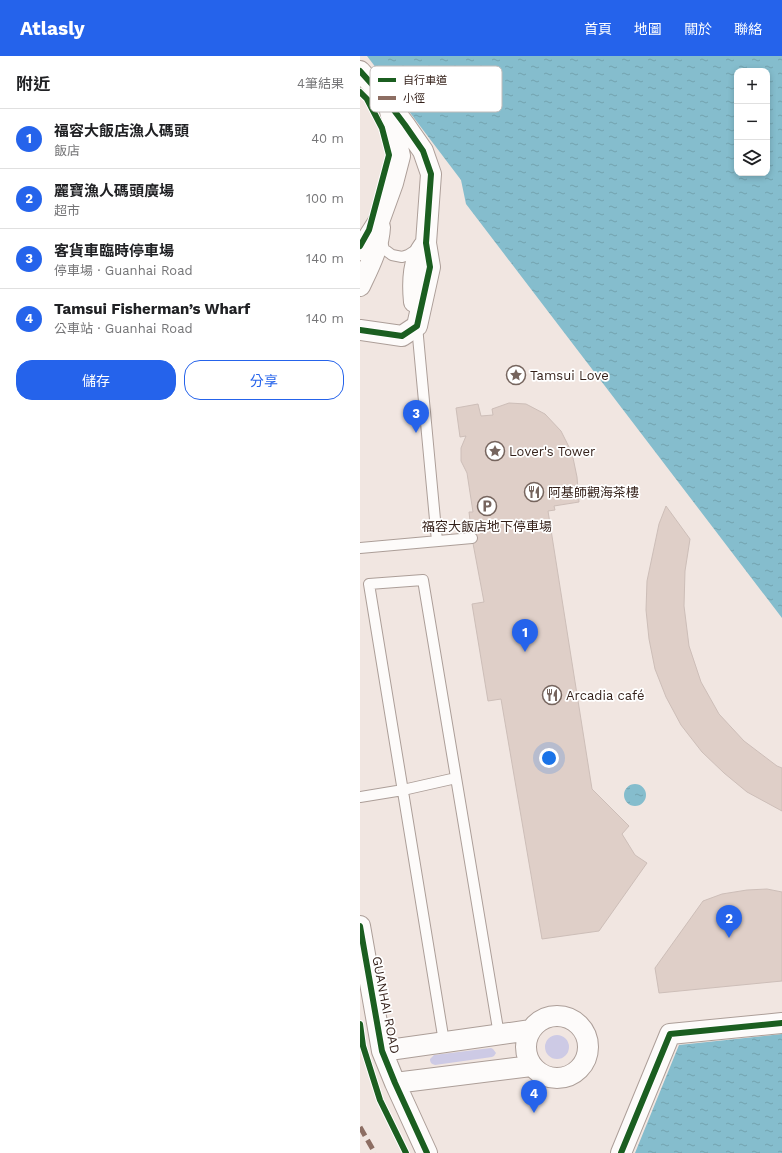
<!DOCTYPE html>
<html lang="zh-TW">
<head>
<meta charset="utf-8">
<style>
  :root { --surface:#fff; --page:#f6f6f6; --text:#202124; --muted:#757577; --line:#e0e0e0; --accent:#2563eb }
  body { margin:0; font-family:"Work Sans","Noto Sans TC",sans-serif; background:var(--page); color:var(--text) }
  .controls { position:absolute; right:12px; top:12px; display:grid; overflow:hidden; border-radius:8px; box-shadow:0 2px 6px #0003 }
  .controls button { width:36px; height:36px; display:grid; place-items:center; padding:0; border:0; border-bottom:1px solid var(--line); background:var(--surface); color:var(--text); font:20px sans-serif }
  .you { position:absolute; left:189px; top:702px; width:14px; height:14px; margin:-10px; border:3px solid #fff; border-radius:50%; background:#1a73e8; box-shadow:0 0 0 6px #1a73e833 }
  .badge { display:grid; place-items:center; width:26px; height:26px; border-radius:50%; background:var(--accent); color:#fff; font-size:13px; font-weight:700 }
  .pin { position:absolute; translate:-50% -33px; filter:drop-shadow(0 1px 2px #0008) }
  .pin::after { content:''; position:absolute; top:21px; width:14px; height:12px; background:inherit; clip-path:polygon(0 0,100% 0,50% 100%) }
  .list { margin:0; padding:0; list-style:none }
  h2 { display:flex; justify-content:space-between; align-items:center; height:52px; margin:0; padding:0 16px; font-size:17px }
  h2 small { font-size:13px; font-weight:400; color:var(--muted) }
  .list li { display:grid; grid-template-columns:26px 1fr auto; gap:12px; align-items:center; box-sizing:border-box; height:60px; padding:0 16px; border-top:1px solid var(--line) }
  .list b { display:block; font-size:15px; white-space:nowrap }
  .list p { margin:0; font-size:13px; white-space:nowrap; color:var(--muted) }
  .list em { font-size:13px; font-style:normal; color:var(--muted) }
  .actions { display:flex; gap:8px; padding:12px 16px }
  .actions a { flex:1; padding:9px 0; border:1px solid var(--accent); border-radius:16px; text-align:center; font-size:14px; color:var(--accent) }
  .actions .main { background:var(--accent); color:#fff }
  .icon { flex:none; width:22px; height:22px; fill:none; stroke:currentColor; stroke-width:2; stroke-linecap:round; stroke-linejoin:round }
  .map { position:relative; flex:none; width:422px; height:1097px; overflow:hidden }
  header { display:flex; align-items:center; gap:24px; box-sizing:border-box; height:56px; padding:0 20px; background:var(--accent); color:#fff }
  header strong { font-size:19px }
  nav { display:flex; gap:22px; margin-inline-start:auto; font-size:14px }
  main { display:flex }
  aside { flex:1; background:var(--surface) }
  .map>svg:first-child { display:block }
  .green { fill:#cdcae5 }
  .water { fill:url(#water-ripples); fill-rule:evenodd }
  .building { fill:#dfcfc8; stroke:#cdbeb8 }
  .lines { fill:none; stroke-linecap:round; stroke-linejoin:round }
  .service-casing { stroke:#ac9e98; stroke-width:12 }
  .minor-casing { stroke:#ac9e98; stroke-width:22 }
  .service { stroke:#fdfbfa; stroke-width:10 }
  .minor { stroke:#fdfbfa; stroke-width:20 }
  .quiet { stroke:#8d6e63; stroke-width:5; stroke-dasharray:10 5; stroke-linecap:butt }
  .cycleway-casing { stroke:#fff; stroke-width:8 }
  .cycleway { stroke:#1b5e20; stroke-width:6 }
  .labels { text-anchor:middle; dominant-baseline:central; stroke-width:3.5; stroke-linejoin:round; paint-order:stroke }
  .poi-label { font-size:13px; fill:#331f18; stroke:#fff; text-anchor:start }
  .street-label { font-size:13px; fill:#331f18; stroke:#fff }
  .key { fill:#fff; stroke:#c2bcba; stroke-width:1 }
  .key-label { font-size:11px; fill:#331f18 }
</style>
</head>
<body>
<header>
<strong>Atlasly</strong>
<nav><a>首頁</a><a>地圖</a><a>關於</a><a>聯絡</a></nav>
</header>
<main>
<aside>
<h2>附近<small>4筆結果</small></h2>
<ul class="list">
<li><span class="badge">1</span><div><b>福容大飯店漁人碼頭</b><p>飯店</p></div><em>40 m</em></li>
<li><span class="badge">2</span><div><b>麗寶漁人碼頭廣場</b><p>超市</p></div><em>100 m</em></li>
<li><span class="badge">3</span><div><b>客貨車臨時停車場</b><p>停車場 · Guanhai Road</p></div><em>140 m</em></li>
<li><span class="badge">4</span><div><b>Tamsui Fisherman’s Wharf</b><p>公車站 · Guanhai Road</p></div><em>140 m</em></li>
</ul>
<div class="actions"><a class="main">儲存</a><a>分享</a></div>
</aside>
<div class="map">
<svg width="422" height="1097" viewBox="0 0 422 1097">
  <defs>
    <pattern id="water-ripples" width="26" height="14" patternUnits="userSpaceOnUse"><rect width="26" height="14" fill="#85bdcd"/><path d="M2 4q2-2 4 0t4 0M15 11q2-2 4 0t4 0" fill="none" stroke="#73a2af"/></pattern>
  </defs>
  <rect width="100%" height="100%" fill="#f1e6e1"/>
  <!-- green -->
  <path class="green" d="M185 991a12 12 0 1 1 24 0a12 12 0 1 1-24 0Z
    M 131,992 L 133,993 L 136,997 L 134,1000 L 132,1001 L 75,1009 C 72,1008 70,1007 70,1003 L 74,999 Z"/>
  <!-- water -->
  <path class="water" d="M 7,0 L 422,0 L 422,562 L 106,148 L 101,124 ZM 377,15 L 407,15 L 407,117 L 377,117 Z
    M264 739a11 11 0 1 1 22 0a11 11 0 1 1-22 0Z
    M 422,978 L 422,1097 L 275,1097 L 319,989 Z"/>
  <!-- building -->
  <path class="building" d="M 149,347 L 166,348 L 185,358 L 201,375 L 212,397 L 217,421 L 219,446 L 194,450 L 195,454 L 188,455 L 232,733 L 269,770 L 262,778 L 275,799 L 287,807 L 239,875 L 182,883 L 141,643 L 128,645 L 112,548 L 124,546 L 112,482 L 109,456 L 113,456 L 107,417 L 101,405 L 101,392 L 106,380 L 100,381 L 96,352 L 118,348 L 121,360 L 133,359 L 132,353 Z
    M 306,450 L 330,483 L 325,515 L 324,550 L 329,590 L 341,626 L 359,658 L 384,685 L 417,710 L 422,712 L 422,755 L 387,736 L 364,717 L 342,696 L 321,669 L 306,641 L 295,613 L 289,583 L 286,554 L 287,525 L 299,468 Z
    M 407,833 L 422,836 L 422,925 L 299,937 L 295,912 L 343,845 L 362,838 L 387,834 Z"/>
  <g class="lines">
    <!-- service casing -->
    <g class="service-casing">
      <path id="service" d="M 21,183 L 24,193 L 32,199 L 42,201 L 48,199 L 59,192
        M 57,270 L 77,485
        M 0,492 L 112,482
        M 0,741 L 43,734 L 96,722
        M 84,986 L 9,528 L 63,524 L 139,979"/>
    </g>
    <!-- minor casing -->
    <g class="minor-casing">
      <path id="minor" d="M 0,15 L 27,45 L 45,69 L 63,95 L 71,118 L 66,187 L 70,211 L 57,270 L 42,280 L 0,274
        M 0,194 L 20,163 L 33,127 L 40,100 L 30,55
        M 0,230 C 9,211 19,192 20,171
        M 54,246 C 52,226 52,202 66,187
        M 0,870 L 22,995 L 35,1027 L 67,1097
        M166 991a31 31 0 1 1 62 0a31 31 0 1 1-62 0Z
        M 22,995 L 171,974
        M 35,1027 L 171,1010
        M 261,1097 L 310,978 L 422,967"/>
    </g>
    <!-- service -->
    <use href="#service" class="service"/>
    <!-- minor -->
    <use href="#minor" class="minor"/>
    <!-- quiet -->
    <path class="quiet" d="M 0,1071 L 15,1097"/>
    <!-- cycleway casing -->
    <g class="cycleway-casing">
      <path id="cycleway" d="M 0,15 L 27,45 L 45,69 L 63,95 L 71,118 L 66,187 L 70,211 L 57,270 L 42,280 L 0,274
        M 0,36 L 7,43 L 22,72 L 29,99 L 9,174 L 0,190
        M 0,870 L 22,995 L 35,1027 L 67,1097
        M 0,968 L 3,990 L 20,1044 L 46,1097
        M 261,1097 L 310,978 L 422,967"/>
    </g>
    <!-- cycleway -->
    <use href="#cycleway" class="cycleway"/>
  </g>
  <!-- icons -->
  <defs>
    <g id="sight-ring" transform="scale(1)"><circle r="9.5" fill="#fff" stroke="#76655e" stroke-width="1.5"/><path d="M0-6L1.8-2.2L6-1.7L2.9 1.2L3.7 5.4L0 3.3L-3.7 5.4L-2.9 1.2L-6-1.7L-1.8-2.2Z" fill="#76655e"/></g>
    <g id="restaurant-ring" transform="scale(1)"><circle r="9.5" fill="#fff" stroke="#76655e" stroke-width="1.5"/><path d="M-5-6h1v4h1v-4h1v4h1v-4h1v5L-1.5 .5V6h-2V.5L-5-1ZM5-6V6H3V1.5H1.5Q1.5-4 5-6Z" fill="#76655e"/></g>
    <g id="parking-ring" transform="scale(1)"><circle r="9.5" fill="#fff" stroke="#76655e" stroke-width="1.5"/><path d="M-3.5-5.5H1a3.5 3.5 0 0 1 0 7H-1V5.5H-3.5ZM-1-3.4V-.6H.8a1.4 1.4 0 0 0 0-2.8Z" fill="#76655e"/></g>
  </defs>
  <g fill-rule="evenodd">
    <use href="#sight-ring" x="156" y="319"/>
    <use href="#sight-ring" x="135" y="395"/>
    <use href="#restaurant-ring" x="174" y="436"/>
    <use href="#parking-ring" x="127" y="450"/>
    <use href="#restaurant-ring" x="192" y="639"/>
  </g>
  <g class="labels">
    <!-- poi labels -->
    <g class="poi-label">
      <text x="170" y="319">Tamsui Love</text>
      <text x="149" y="395">Lover's Tower</text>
      <text x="188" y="436">阿基師觀海茶樓</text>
      <text x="127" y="470" text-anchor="middle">福容大飯店地下停車場</text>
      <text x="206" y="639">Arcadia café</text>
    </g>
    <!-- street labels -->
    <g class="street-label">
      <text transform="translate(26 949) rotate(79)">GUANHAI ROAD</text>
    </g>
  </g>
  <!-- legend -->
  <rect x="10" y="10" width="132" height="46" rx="6" class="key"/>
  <rect x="18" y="22" width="18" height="4" fill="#1b5e20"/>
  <rect x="18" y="40" width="18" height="4" fill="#8d6e63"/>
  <g class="key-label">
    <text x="43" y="28">自行車道</text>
    <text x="43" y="46">小徑</text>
  </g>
</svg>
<div class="controls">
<button>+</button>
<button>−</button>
<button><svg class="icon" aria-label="layers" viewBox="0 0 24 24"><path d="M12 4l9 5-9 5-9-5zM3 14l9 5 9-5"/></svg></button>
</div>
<div class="you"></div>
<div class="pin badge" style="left:165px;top:596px">1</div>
<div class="pin badge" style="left:369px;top:882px">2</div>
<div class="pin badge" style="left:56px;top:377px">3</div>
<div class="pin badge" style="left:174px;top:1057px">4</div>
</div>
</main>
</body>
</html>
